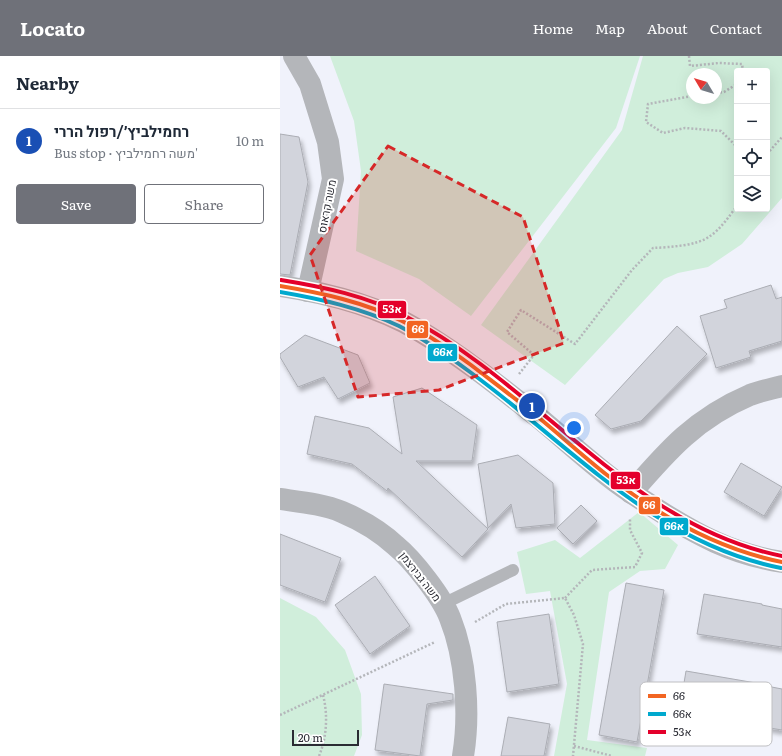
<!DOCTYPE html>
<html lang="en">
<head>
<meta charset="utf-8">
<style>
  :root { --surface:#fff; --page:#f6f6f7; --text:#1f2937; --muted:#747a83; --line:#e0e1e3; --accent:#6f7179 }
  body { margin:0; font-family:Literata,Heebo,serif; background:var(--page); color:var(--text) }
  .controls { position:absolute; right:12px; top:12px; display:grid; overflow:hidden; border-radius:4px; box-shadow:0 4px 16px #0002 }
  .controls button { width:36px; height:36px; display:grid; place-items:center; padding:0; border:0; border-bottom:1px solid var(--line); background:var(--surface); color:var(--text); font:20px sans-serif }
  .compass { position:absolute; left:406px; top:12px; width:36px; height:36px; border-radius:50%; background:var(--surface); box-shadow:0 4px 16px #0002; rotate:308deg }
  .scale { position:absolute; left:12px; bottom:10px; width:67px; box-sizing:border-box; padding-left:4px; border:2px solid #2a2b33; border-top:0; font-size:11px; line-height:14px; white-space:nowrap; color:#2a2b33; -webkit-text-stroke:3px #fff; paint-order:stroke }
  .you { position:absolute; left:294px; top:372px; width:14px; height:14px; margin:-10px; border:3px solid #fff; border-radius:50%; background:#1a73e8; box-shadow:0 0 0 6px #1a73e833 }
  .badge { display:grid; place-items:center; width:26px; height:26px; border-radius:50%; background:var(--accent); color:#fff; font-size:13px; font-weight:700 }
  .pin { position:absolute; translate:-50% -50%; border:2px solid #fff; box-shadow:0 1px 4px #0006 }
  .list { margin:0; padding:0; list-style:none }
  h2 { display:flex; justify-content:space-between; align-items:center; height:52px; margin:0; padding:0 16px; font-size:17px }
  h2 small { font-size:13px; font-weight:400; color:var(--muted) }
  .list li { display:grid; grid-template-columns:26px 1fr auto; gap:12px; align-items:center; box-sizing:border-box; height:64px; padding:0 16px; border-top:1px solid var(--line) }
  .list b { display:block; font-size:15px; white-space:nowrap }
  .list p { margin:0; font-size:13px; white-space:nowrap; color:var(--muted) }
  .list em { font-size:13px; font-style:normal; color:var(--muted) }
  .actions { display:flex; gap:8px; padding:12px 16px }
  .actions a { flex:1; padding:9px 0; border:1px solid var(--accent); border-radius:4px; text-align:center; font-size:14px; color:var(--accent) }
  .actions .main { background:var(--accent); color:#fff }
  .icon { flex:none; width:22px; height:22px; fill:none; stroke:currentColor; stroke-width:2; stroke-linecap:round; stroke-linejoin:round }
  .map { position:relative; flex:none; width:502px; height:700px; overflow:hidden }
  header { display:flex; align-items:center; gap:24px; box-sizing:border-box; height:56px; padding:0 20px; background:var(--accent); color:#fff }
  header strong { font-size:19px }
  nav { display:flex; gap:22px; margin-inline-start:auto; font-size:14px }
  main { display:flex }
  aside { flex:1; background:var(--surface) }
  .map>svg:first-child { display:block }
  .green { fill:#d0eedb; fill-rule:evenodd }
  .building { fill:#d2d4dc; stroke:#abadb4; filter:url(#shadow) }
  .lines { fill:none; stroke-linecap:round; stroke-linejoin:round }
  .path { stroke:#b4b6ba; stroke-width:2.5; stroke-dasharray:2 2; stroke-linecap:butt }
  .lane { stroke:#b4b6ba; stroke-width:12 }
  .street { stroke:#b4b6ba; stroke-width:22 }
  .secondary { stroke:#b4b6ba; stroke-width:22 }
  .bus-1-casing { stroke:#fff; stroke-width:7 }
  .bus-2-casing { stroke:#fff; stroke-width:7 }
  .bus-3-casing { stroke:#fff; stroke-width:7 }
  .bus-1 { stroke:#f26522; stroke-width:4 }
  .bus-2 { stroke:#00a9ce; stroke-width:4 }
  .bus-3 { stroke:#e4002b; stroke-width:4 }
  .marked { fill:#d62828; fill-opacity:0.2; stroke:#d62828; stroke-width:3; stroke-dasharray:8 5; stroke-linejoin:round }
  .labels { text-anchor:middle; dominant-baseline:central; stroke-width:4; stroke-linejoin:round; paint-order:stroke }
  .street-label { font-size:11px; fill:#2a2b33; stroke:#fff }
  .key { fill:#fff; stroke:#bfbfc2; stroke-width:1 }
  .key-label { font-size:11px; fill:#2a2b33 }
  .line-badge { stroke:#fff; stroke-width:1.5 }
  .badge-label { font-size:11px; text-anchor:middle; font-weight:bold; fill:#fff }
</style>
</head>
<body>
<header>
<strong>Locato</strong>
<nav><a>Home</a><a>Map</a><a>About</a><a>Contact</a></nav>
</header>
<main>
<aside>
<h2>Nearby<small></small></h2>
<ul class="list">
<li><span class="badge" style="background:#1a4fb4">1</span><div><b>רחמילביץ׳/רפול הררי</b><p>Bus stop · משה רחמילביץ'</p></div><em>10 m</em></li>
</ul>
<div class="actions"><a class="main">Save</a><a>Share</a></div>
</aside>
<div class="map">
<svg width="502" height="700" viewBox="0 0 502 700">
  <defs>
    <filter id="shadow"><feDropShadow dx="2.5" dy="4.5" stdDeviation="2" flood-color="#0004"/></filter>
  </defs>
  <rect width="100%" height="100%" fill="#f0f2fb"/>
  <!-- green -->
  <path class="green" d="M 50,0 L 360,0 L 336,72 L 191,260 L 139,223 L 76,195 L 81,115 L 74,65 Z
    M 363,0 L 502,0 L 502,142 L 462,188 L 428,211 L 398,217 L 384,223 L 285,329 L 201,269 L 342,74 ZM 457,15 L 487,15 L 487,153 L 457,153 ZM 412,18 L 436,18 L 436,42 L 412,42 Z
    M 359,456 L 398,489 L 385,513 L 360,515 L 329,536 L 307,684 L 367,692 L 365,700 L 274,700 L 287,628 L 270,535 L 246,538 L 237,496 L 275,484 L 300,502 Z
    M 0,542 L 36,561 L 65,594 L 81,638 L 82,679 L 74,700 L 0,700 Z"/>
  <!-- building -->
  <path class="building" d="M 0,78 L 19,81 L 28,126 L 10,219 L 0,218 Z
    M 491,229 L 496,243 L 502,241 L 502,285 L 469,295 L 471,301 L 436,312 L 420,260 L 447,252 L 444,244 Z
    M 397,270 L 427,298 L 361,365 L 331,373 L 315,359 Z
    M 25,279 L 78,299 L 90,327 L 58,343 L 44,321 L 18,331 L 0,301 L 0,298 Z
    M 142,332 L 197,369 L 192,405 L 136,405 L 208,473 L 182,501 L 108,432 L 107,435 L 72,408 L 27,398 L 35,360 L 89,372 L 122,398 L 113,341 Z
    M 238,399 L 273,427 L 275,468 L 236,472 L 231,448 L 208,472 L 198,408 Z
    M 461,407 L 502,431 L 484,460 L 444,436 Z
    M 301,449 L 317,465 L 293,488 L 277,472 Z
    M 0,478 L 61,502 L 45,546 L 0,529 Z
    M 95,520 L 130,570 L 90,598 L 55,549 Z
    M 346,527 L 384,534 L 357,686 L 319,679 Z
    M 424,538 L 482,548 L 482,549 L 502,553 L 502,591 L 417,578 Z
    M 269,558 L 279,628 L 227,636 L 217,566 Z
    M 406,615 L 476,627 L 476,628 L 502,633 L 502,674 L 399,657 Z
    M 104,628 L 173,638 L 173,644 L 147,648 L 140,700 L 95,694 Z
    M 228,661 L 270,668 L 264,700 L 221,700 Z"/>
  <g class="lines">
    <!-- path -->
    <path class="path" d="M 409,0 L 410,10 L 439,7 L 462,8 L 463,15
      M 436,37 L 444,36 L 457,28
      M 412,40 L 368,48 L 366,66 L 383,77 L 405,72 L 441,75 L 457,91
      M 487,98 L 502,81
      M 239,318 L 254,299 L 227,276 L 241,254 L 295,288 L 352,214 L 373,192 C 390,191 417,190 430,180 C 440,174 450,159 457,150
      M 285,542 L 312,514 L 355,511 L 362,497 L 350,474 L 350,462
      M 195,566 L 226,548 L 285,542 L 294,559 L 303,588 L 293,700
      M 0,659 L 155,586
      M 294,690 L 332,700
      M 39,700 C 47,681 48,658 43,639"/>
    <!-- lane -->
    <path class="lane" d="M 163,548 L 233,514"/>
    <!-- street -->
    <path class="street" d="M 14,0 L 30,28 L 48,86 L 53,123 L 28,235
      M 351,437 C 388,394 416,362 470,339 C 480,335 491,333 502,330
      M 0,443 C 21,446 43,448 62,456 C 81,464 101,476 116,490 C 133,504 162,541 170,562 C 186,602 190,658 183,700"/>
    <!-- secondary -->
    <path class="secondary" d="M 0,230 C 47,237 96,249 138,274 C 180,299 219,330 258,361 C 281,380 304,401 327,419 C 342,431 359,442 375,452 C 417,479 452,498 502,506"/>
    <!-- bus-1 casing -->
    <g class="bus-1-casing">
      <path id="bus-1" d="M 0,230 C 42,237 84,246 122,265 C 146,277 169,293 191,309 C 213,326 236,343 258,361 C 281,380 304,401 327,419 C 379,460 437,493 502,506"/>
    </g>
    <!-- bus-2 casing -->
    <g class="bus-2-casing">
      <path id="bus-2" d="M 0,236 C 41,243 81,252 119,270 C 144,283 167,299 190,316 C 290,389 374,487 501,512"/>
    </g>
    <!-- bus-3 casing -->
    <g class="bus-3-casing">
      <path id="bus-3" d="M 1,224 C 44,231 87,240 125,260 C 258,328 350,470 502,500"/>
    </g>
    <!-- bus-1 -->
    <use href="#bus-1" class="bus-1"/>
    <!-- bus-2 -->
    <use href="#bus-2" class="bus-2"/>
    <!-- bus-3 -->
    <use href="#bus-3" class="bus-3"/>
  </g>
  <!-- marked area -->
  <path class="marked" d="M 108,90 L 243,161 L 284,287 L 159,334 L 78,341 L 30,199 Z"/>
  <g class="labels">
    <!-- street labels -->
    <g class="street-label">
      <text transform="translate(46 150) rotate(-79)">משה קראוס</text>
      <text transform="translate(141 520) rotate(52)">משה גבירצמן</text>
    </g>
  </g>
  <!-- legend -->
  <rect x="360" y="626" width="132" height="64" rx="6" class="key"/>
  <rect x="368" y="638" width="18" height="4" fill="#f26522"/>
  <rect x="368" y="656" width="18" height="4" fill="#00a9ce"/>
  <rect x="368" y="674" width="18" height="4" fill="#e4002b"/>
  <g class="key-label">
    <text x="393" y="644">66</text>
    <text x="393" y="662">66א</text>
    <text x="393" y="680">53א</text>
  </g>
  <g class="line-badge">
    <rect x="97" y="244" width="30" height="19" rx="4" fill="#e4002b"/>
    <rect x="126" y="264" width="23" height="19" rx="4" fill="#f26522"/>
    <rect x="147" y="287" width="31" height="19" rx="4" fill="#00a9ce"/>
    <rect x="330" y="415" width="31" height="19" rx="4" fill="#e4002b"/>
    <rect x="358" y="440" width="23" height="19" rx="4" fill="#f26522"/>
    <rect x="379" y="461" width="30" height="19" rx="4" fill="#00a9ce"/>
  </g>
  <g class="badge-label">
    <text x="112" y="257">53א</text>
    <text x="138" y="277">66</text>
    <text x="163" y="300">66א</text>
    <text x="346" y="428">53א</text>
    <text x="369" y="453">66</text>
    <text x="394" y="474">66א</text>
  </g>
</svg>
<div class="controls">
<button>+</button>
<button>−</button>
<button><svg class="icon" aria-label="locate" viewBox="0 0 24 24"><circle cx="12" cy="12" r="6"/><path d="M12 2v4M12 18v4M2 12h4M18 12h4"/></svg></button>
<button><svg class="icon" aria-label="layers" viewBox="0 0 24 24"><path d="M12 4l9 5-9 5-9-5zM3 14l9 5 9-5"/></svg></button>
</div>
<svg class="compass" viewBox="-18 -18 36 36"><path d="M0-13l5 13h-10z" fill="#e53935"/><path d="M0 13l5-13h-10z" fill="#747a83"/></svg>
<div class="scale">20 m</div>
<div class="you"></div>
<div class="pin badge" style="left:252px;top:350px;background:#1a4fb4">1</div>
</div>
</main>
</body>
</html>
